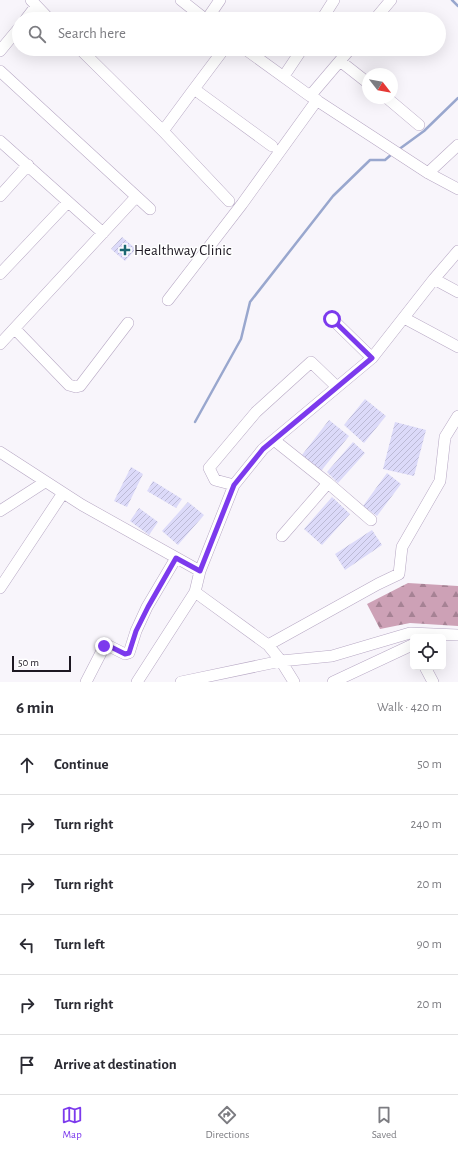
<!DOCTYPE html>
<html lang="en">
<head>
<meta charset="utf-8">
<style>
  :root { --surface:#fff; --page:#f2f2f3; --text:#2b2b33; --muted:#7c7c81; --line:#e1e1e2; --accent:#7c3aed }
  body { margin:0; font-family:"Alegreya Sans",sans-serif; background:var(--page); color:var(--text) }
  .controls { position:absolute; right:12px; bottom:12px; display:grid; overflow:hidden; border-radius:6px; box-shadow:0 4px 16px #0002 }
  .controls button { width:36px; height:36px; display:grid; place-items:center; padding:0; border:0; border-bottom:1px solid var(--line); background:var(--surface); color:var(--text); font:20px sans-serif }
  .compass { position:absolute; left:362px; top:68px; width:36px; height:36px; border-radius:50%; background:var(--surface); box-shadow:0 4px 16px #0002; rotate:121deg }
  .scale { position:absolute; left:12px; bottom:10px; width:59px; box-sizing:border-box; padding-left:4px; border:2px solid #1d1822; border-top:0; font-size:11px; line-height:14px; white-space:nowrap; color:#1d1822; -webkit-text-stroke:3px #fff; paint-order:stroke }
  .stop { position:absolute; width:12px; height:12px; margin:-9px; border:3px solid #7c3aed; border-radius:50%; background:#fff }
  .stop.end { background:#7c3aed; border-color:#fff; box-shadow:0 1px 4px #0008 }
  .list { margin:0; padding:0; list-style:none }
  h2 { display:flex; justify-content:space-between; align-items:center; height:52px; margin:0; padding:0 16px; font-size:17px }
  h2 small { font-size:13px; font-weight:400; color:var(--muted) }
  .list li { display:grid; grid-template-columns:26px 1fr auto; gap:12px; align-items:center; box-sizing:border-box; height:60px; padding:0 16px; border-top:1px solid var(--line) }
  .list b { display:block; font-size:15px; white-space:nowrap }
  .list em { font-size:13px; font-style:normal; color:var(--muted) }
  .icon { flex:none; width:22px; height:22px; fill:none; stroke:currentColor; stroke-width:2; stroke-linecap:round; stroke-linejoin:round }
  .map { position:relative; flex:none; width:458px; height:682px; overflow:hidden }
  .search { position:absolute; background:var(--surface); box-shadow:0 4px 16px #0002; left:12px; right:12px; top:12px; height:44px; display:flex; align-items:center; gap:10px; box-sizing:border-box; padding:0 14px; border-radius:22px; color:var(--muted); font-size:15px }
  .sheet { height:412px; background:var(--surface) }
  nav { display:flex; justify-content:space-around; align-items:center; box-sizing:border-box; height:56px; border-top:1px solid var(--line); background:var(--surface); font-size:11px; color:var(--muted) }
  nav a { display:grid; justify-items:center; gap:2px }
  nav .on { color:var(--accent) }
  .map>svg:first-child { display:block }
  .forest { fill:url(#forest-firs) }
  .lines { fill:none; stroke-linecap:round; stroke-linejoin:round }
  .stream { stroke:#99a7ce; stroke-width:2.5 }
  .building { fill:url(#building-hatch) }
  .minor-casing { stroke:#b7a8c4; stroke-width:12 }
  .minor { stroke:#fff; stroke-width:11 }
  .route { stroke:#7c3aed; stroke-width:5 }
  .poi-dot { fill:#1c6772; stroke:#fff; stroke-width:1.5 }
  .labels { text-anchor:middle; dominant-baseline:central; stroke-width:3; stroke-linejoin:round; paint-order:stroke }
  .poi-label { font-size:15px; fill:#1d1822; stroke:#fff; text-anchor:start }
</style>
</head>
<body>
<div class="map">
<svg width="458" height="682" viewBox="0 0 458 682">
  <defs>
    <pattern id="forest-firs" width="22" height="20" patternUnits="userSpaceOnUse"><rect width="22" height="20" fill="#cda1b6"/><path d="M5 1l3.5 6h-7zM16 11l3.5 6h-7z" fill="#a68294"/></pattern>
    <pattern id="building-hatch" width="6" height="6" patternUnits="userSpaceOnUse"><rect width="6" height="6" fill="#dcdaf9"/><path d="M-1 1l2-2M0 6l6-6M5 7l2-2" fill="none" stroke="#bcbad5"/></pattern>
  </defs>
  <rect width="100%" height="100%" fill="#f8f5fb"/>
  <!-- forest -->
  <path class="forest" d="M 408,583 L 458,586 L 458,626 L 410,623 L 380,629 L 367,604 Z"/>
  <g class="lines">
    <!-- stream -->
    <path class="stream" d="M 452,0 L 458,6
      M 398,150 L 424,131 L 458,98
      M 195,422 L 241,339 L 250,302 L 333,196 L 370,160 L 385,160 L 392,154"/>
  </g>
  <!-- building -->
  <path class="building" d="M 122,237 L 136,249 L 125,261 L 111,249 Z
    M 365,399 L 386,416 L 364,443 L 344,425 Z
    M 329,420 L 349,436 L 321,471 L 302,455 Z
    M 395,422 L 426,430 L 414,476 L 383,469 Z
    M 353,442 L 365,453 L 338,483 L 327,472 Z
    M 131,467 L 143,474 L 127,507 L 114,501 Z
    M 387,473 L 401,484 L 377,516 L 363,506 Z
    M 153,481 L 182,499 L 176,508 L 147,491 Z
    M 332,497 L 350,514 L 322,545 L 304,529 Z
    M 188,502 L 204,515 L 178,545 L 162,531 Z
    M 139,508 L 158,522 L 149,535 L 130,521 Z
    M 372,530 L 382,545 L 345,570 L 335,554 Z"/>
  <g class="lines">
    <!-- minor casing -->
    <g class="minor-casing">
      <path id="minor" d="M 31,0 L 49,19
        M 181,0 L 205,19
        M 26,19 L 36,6
        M 207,19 L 220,0
        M 322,19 L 334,0
        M 375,19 L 391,0
        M 80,49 L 163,131 L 229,201
        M 245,49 L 310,96 L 350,49
        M 0,51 L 19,28
        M 340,61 L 368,83
        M 0,71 L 150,209
        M 284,76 L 302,49
        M 194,89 L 224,49
        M 310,96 L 428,173 L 458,189
        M 387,98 L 419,125
        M 163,131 L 194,89 L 272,146
        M 0,141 L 103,233
        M 428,173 L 458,145
        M 0,196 L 28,165
        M 0,274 L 68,202
        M 434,279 L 458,292
        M 168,300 L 242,204 L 317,100
        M 404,318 L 458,347
        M 332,319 L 372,358
        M 15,329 L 69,385 L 76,387 L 80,386 L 128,323
        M 0,344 L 136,197
        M 274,440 L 328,483 L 371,520
        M 0,452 L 82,505 L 200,571
        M 234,485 L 215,480 L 209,468 L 256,412 L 311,362 L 337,387
        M 0,511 L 45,482
        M 282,536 L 328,483
        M 0,588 L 63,493
        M 195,592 L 268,645 L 281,661 L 294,682
        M 268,645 L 378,584 L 399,574 L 402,547 L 440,481 L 445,437 L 458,416
        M 425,667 L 433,682
        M 86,682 L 104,647 L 109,646 L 125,654 L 129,653 L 136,631 L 147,607 L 176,558
        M 137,682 L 195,592 L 200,571 L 234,485 L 263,449 L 372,358 L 434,279 L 458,251
        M 181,682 L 281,661 L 332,656 L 410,633 L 458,635
        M 333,682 L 412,645 L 413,647"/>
    </g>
    <!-- minor -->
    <use href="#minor" class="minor"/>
  </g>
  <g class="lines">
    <!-- route -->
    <path class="route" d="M 104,646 L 109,646 L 125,654 L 129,653 L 136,631 L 148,607 L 176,558 L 200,571 L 234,485 L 263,449 L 372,358 L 332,319"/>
  </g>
  <!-- markers -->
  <path class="poi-dot" d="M123 244h4v4h4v4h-4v4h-4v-4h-4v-4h4z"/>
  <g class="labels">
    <!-- poi labels -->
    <g class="poi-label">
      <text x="134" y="250">Healthway Clinic</text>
    </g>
  </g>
</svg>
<div class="controls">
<button><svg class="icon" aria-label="locate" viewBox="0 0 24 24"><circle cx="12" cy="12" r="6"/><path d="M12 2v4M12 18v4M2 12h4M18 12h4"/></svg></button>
</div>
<svg class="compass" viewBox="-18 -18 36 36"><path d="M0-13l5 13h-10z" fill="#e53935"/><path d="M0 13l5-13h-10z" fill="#7c7c81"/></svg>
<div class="scale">50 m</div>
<div class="stop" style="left:332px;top:319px"></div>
<div class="stop end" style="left:104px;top:646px"></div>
<div class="search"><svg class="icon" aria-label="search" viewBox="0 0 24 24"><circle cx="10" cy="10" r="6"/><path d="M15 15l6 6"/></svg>Search here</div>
</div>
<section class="sheet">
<h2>6 min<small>Walk · 420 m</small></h2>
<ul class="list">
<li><svg class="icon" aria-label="ahead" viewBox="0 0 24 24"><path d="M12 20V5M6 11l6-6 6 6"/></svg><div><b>Continue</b></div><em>50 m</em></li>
<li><svg class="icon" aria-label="right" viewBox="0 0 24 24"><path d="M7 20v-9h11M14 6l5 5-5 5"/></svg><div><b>Turn right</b></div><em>240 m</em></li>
<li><svg class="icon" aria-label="right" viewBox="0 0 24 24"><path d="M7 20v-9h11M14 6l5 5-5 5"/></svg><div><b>Turn right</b></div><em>20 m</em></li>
<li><svg class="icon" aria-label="left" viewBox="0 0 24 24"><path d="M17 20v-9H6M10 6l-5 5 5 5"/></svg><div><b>Turn left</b></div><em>90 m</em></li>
<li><svg class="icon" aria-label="right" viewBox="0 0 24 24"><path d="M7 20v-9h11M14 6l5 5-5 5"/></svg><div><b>Turn right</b></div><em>20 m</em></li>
<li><svg class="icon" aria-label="arrive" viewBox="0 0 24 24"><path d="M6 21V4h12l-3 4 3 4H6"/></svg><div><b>Arrive at destination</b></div></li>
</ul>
</section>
<nav>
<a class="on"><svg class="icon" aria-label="map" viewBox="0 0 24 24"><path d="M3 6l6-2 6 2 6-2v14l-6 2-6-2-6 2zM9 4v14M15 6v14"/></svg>Map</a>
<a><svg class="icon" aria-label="directions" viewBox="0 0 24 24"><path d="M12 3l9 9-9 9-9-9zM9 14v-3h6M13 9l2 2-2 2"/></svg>Directions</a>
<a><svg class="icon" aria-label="saved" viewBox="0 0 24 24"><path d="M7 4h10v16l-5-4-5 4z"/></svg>Saved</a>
</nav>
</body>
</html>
